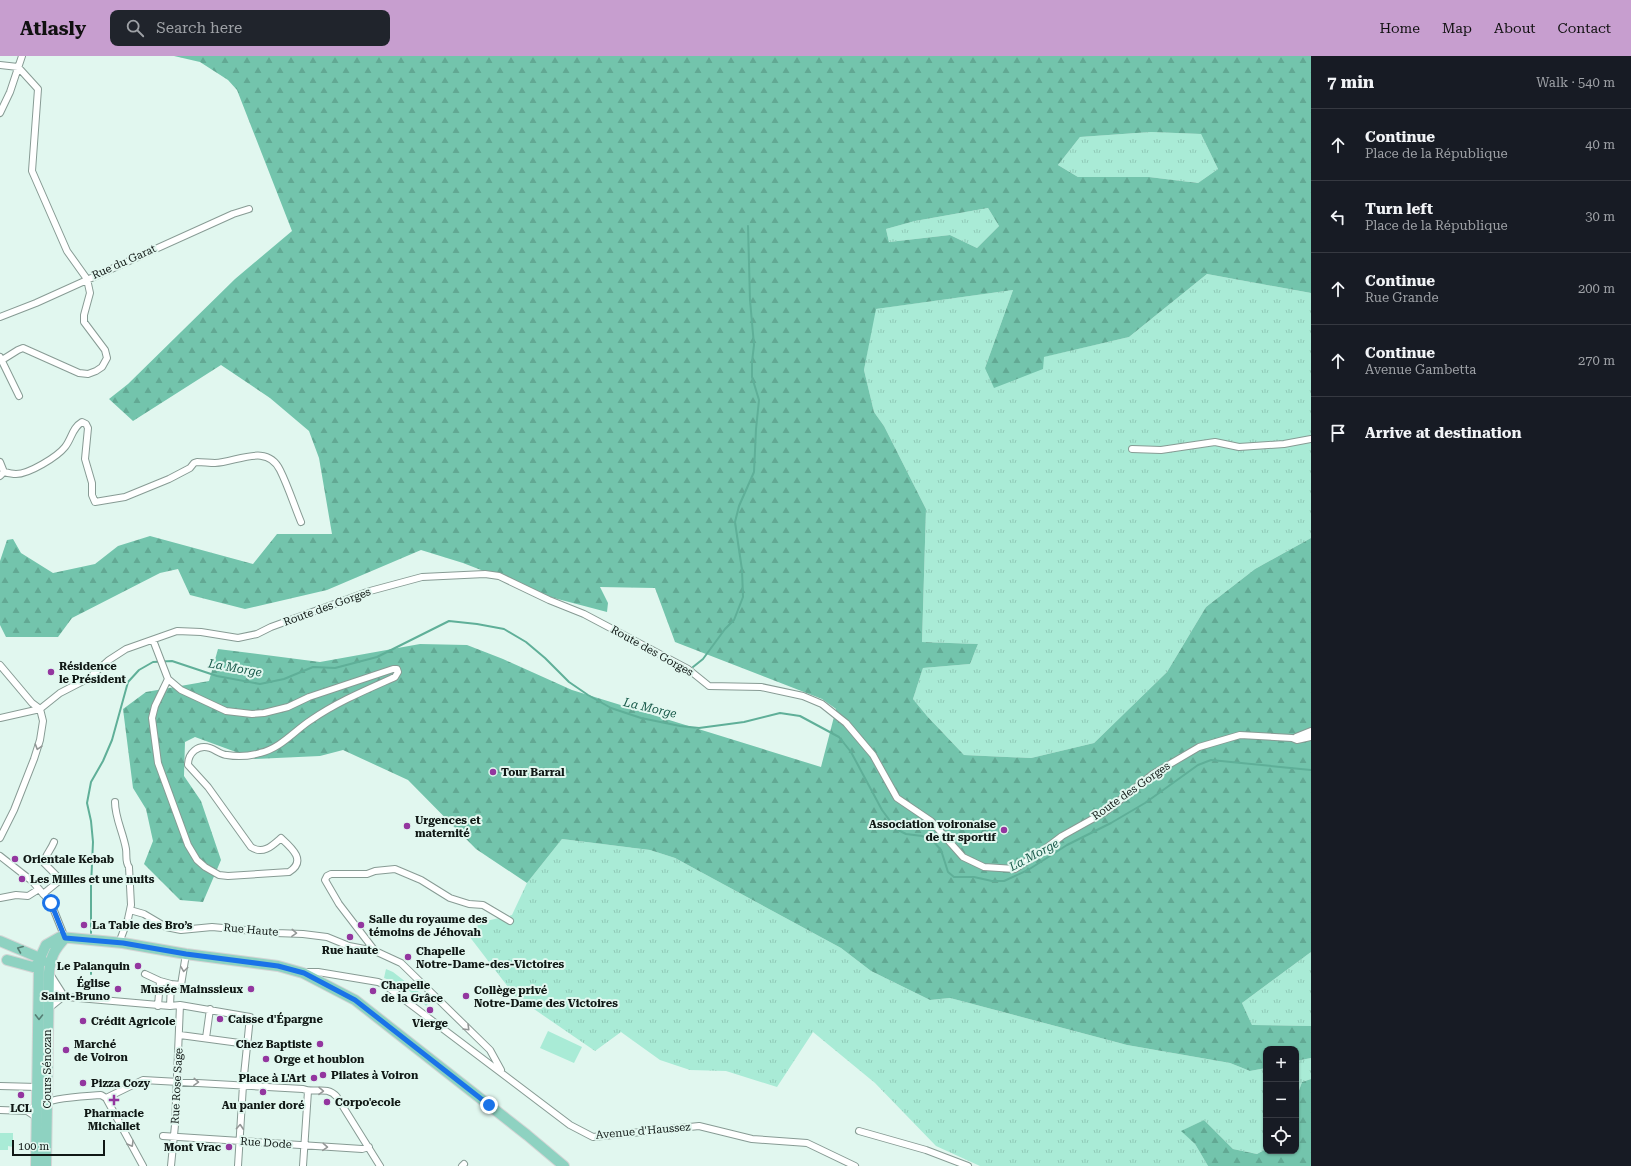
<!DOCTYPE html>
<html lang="en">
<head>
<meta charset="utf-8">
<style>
  :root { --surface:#171b24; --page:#20242c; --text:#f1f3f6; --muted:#9ea1a6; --line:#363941; --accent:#c79ecf }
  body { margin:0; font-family:"Roboto Serif",serif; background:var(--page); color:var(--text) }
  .controls { position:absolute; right:12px; bottom:12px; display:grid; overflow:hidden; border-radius:8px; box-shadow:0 1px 3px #0004 }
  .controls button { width:36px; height:36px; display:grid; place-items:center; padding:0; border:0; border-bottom:1px solid var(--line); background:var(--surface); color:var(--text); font:20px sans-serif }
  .scale { position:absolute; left:12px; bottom:10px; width:93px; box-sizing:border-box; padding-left:4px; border:2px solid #101815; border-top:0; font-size:11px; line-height:14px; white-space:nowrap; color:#101815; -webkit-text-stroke:3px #e1f7ef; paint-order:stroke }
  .stop { position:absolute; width:12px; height:12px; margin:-9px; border:3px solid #1a73e8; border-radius:50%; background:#fff }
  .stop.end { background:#1a73e8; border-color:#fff; box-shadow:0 1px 4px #0008 }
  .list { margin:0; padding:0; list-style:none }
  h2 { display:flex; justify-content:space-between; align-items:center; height:52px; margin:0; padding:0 16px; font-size:17px }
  h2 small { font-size:13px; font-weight:400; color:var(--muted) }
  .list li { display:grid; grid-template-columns:26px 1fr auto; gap:12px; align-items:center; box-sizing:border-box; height:72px; padding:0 16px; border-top:1px solid var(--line) }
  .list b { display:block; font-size:15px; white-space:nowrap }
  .list p { margin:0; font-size:13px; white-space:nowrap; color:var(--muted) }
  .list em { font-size:13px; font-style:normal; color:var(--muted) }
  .icon { flex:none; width:22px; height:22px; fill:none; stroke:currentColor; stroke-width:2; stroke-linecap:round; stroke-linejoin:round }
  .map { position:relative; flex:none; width:1311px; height:1110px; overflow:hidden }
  header { display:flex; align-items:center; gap:24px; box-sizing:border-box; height:56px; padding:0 20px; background:var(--accent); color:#111 }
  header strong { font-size:19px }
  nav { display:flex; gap:22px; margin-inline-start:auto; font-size:14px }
  .search { width:280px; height:36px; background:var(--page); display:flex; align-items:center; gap:10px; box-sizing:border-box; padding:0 14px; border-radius:8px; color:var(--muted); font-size:15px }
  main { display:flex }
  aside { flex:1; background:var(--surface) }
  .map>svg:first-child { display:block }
  .grass { fill:url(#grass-tufts) }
  .forest { fill:url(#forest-firs); fill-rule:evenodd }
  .garden { fill:#a9ebd6 }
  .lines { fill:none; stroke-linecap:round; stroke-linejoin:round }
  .stream { stroke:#5faf98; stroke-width:2 }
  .minor-casing { stroke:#879b94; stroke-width:8 }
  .primary-casing { stroke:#d4d5d5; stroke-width:12 }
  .minor { stroke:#fff; stroke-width:6 }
  .primary { stroke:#8ed2c1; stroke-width:10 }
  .oneway { stroke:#939796 }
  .oneway2 { stroke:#557e74 }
  .route { stroke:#1a73e8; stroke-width:5 }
  .poi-dot { fill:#93369f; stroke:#e1f7ef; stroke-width:1.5 }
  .labels { text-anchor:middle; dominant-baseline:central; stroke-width:4; stroke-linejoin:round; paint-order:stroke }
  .street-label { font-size:11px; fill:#101815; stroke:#e1f7ef }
  .poi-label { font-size:11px; font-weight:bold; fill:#101815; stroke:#e1f7ef; text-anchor:start }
  .water-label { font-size:12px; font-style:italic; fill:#185a4a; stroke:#e1f7ef }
</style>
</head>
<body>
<header>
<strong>Atlasly</strong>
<div class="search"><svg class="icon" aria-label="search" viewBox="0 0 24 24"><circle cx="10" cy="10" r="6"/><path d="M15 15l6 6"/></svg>Search here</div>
<nav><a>Home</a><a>Map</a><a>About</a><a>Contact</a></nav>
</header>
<main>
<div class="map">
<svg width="1311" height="1110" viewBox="0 0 1311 1110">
  <defs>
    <pattern id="grass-tufts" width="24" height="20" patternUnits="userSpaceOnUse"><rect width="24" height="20" fill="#a9ebd6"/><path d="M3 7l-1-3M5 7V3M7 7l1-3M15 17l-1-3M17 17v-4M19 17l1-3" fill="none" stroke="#90c9b7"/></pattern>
    <pattern id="forest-firs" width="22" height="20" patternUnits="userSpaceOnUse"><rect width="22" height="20" fill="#73c4ac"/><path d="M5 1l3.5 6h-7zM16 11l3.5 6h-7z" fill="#62a893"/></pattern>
  </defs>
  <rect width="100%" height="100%" fill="#e1f7ef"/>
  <!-- grass -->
  <path class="grass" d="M 1151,76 L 1201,78 L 1218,113 L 1198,127 L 1149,121 L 1078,121 L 1058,109 L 1080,81 Z
    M 988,152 L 999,170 L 977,192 L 950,179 L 889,186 L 886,173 L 915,165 Z
    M 1207,218 L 1311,237 L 1311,482 L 1255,513 L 1206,551 L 1167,616 L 1094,687 L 1031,702 L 964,699 L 927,660 L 913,643 L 923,612 L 970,608 L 978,588 L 922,586 L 926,453 L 884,370 L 874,356 L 864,314 L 875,253 L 1013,234 L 985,312 L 1043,301 L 1129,281 Z
    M 562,783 L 650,794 L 675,802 L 841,892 L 871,915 L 930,944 L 950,942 L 1127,989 L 1230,1007 L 1250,1015 L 1266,1012 L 1266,1093 L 1257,1098 L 1233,1093 L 1204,1064 L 1182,1075 L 1195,1088 L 1208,1110 L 980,1110 L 936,1090 L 875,1027 L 813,976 L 777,1031 L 726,1015 L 690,1014 L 660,1004 L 621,976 L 595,995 L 515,940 L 466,876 L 486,865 L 512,859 L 527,827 Z
    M 1311,896 L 1311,970 L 1252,969 L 1242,947 Z
    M 386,913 L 393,916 L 424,940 L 422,942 L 428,948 L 426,950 C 416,938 400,927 384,922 Z
    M 1311,1002 L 1311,1023 L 1302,1026 L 1296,1043 L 1296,1005 Z"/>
  <!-- forest -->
  <path class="forest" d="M 174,0 L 1311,0 L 1311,237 L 1207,218 L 1129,281 L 1044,301 L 1043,313 L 994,332 L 985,312 L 1013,234 L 876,253 L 864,314 L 874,356 L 884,370 L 926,453 L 922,586 L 978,588 L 970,608 L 923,612 L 913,643 L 927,660 L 964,699 L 1031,702 L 1094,687 L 1167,616 L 1206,551 L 1255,513 L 1311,482 L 1311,896 L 1242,947 L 1252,969 L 1311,970 L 1311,1002 L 1296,1005 L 1296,993 L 1266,993 L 1266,1012 L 1250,1015 L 1230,1007 L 1127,989 L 950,942 L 930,944 L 871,915 L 841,892 L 675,802 L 650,794 L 562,783 L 527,827 L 476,793 L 408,724 L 343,694 L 320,700 L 255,703 L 195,681 L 185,686 L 184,720 L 201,745 L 221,804 L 203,846 L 180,844 L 144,808 L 153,785 L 146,753 L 133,732 L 123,653 L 146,636 L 209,625 L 218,593 L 320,606 L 420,588 L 467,589 L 503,603 L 572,634 L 821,711 L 836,653 L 822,643 L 675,586 L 655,532 L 600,531 L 608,547 L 607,556 L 550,541 L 463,507 L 421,494 L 327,534 L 245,553 L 190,539 L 178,513 L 160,517 L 72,562 L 58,581 L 6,581 L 0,569 L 0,505 L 7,484 L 13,483 L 21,497 L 53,517 L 95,508 L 118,490 L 150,480 L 253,508 L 277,478 L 332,478 L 319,402 L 309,375 L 270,342 L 221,309 L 133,365 L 109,343 L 128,328 L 235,223 L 292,175 L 237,34 L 228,24 L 200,6 ZM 1151,76 L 1201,78 L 1218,113 L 1198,127 L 1149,121 L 1078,121 L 1058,109 L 1080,81 ZM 988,152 L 999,170 L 977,192 L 950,179 L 889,186 L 886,173 L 915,165 Z
    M 1311,1023 L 1311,1110 L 1208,1110 L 1195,1088 L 1181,1075 L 1204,1064 L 1233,1093 L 1257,1098 L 1266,1093 L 1266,1095 L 1296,1095 L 1296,1043 L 1302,1026 Z"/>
  <!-- garden -->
  <path class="garden" d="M 548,975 L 582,991 L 574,1007 L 540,992 Z
    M 0,1077 L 13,1077 L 13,1091 L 8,1090 L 8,1094 L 0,1094 Z"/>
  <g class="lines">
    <!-- stream -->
    <path class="stream" d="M 693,611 L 703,603 L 725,573 L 734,564 L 743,541 L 742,514 L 735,466 L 739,450 L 754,416 L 756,373 L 759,344 L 752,321 L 752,306 L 754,289 L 750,244 L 748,170
      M 91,877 L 91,830 L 93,786 L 91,765 L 87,747 L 91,726 L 103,705 L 112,684 L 128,626 L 139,614 L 153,606 L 172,605 L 217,620 L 260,628 L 284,623 L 313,611 L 335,612 L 377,601 L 449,565 L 477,568 L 504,573 L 526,586 L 545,602 L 569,626 L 588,639 L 611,652 L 641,662 L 680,670 L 699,672 L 744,666 L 780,657 L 800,660 L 839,681 L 851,696 L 882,754 L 896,773 L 906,778 L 922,780 L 933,785 L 941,794 L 948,816 L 954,821 L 974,821 L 992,825 L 1004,825 L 1028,814 L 1067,789 L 1111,767 L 1145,747 L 1198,709 L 1211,704 L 1311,714
      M 91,918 L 91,906"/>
    <!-- minor casing -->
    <g class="minor-casing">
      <path id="minor" d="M 0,9 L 18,11 L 38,33 L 32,115 L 67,195 L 87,223 L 90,237 L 84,259 L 84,266 L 105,294 L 107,302 L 102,311 L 96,315 L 88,318 L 79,317 L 23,292 L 18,294 L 2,304
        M 0,57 L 10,36 L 22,0
        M 0,261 L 36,247 L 233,158 L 249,153
        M 0,301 L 19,340
        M 1132,393 L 1161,394 L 1215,386 L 1239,391 L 1284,388 L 1311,383
        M 0,406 L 4,416 L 0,420
        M 4,416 C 8,417 12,418 16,418 C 29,418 57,401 65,391 C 72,382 72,372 82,366 L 86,368 L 88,372 L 85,403 L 92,427 L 92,439 L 95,446 L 125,441 L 169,423 L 190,412 L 194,407 L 197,406 C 203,406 209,407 215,407 C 237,406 267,387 280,414 C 288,430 294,449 301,466
        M 153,584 L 168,623
        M 0,609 L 32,647 L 40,653
        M 393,613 L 397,613 L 398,616 L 395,621 C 366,634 337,646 311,664 C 294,675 281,692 260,697 C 250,700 238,701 227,699 C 221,699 216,694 210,692 C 198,688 188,697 188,709 L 208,731 L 251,791 C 263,799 272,790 281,782 C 292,792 307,805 289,816 L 228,820 L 219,819 L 205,811 L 197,804 L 188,789 L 158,707 L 152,662 L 155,650 L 168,623 L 181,634 L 226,655 L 252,658 L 264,657 L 288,651 L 309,641 Z
        M 0,662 L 40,653 L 60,637 L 89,622 L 109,604 L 126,593 L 177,575 L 201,576 L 238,582 L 257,578 L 271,571 L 370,535 L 422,521 L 485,518 L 499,520 L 549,544 L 584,558 L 688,613 L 709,630 L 761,631 L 803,640 L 822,648 L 846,667 L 873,699 L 897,742 L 931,765 L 963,801 L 984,811 L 1015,813 L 1041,796 L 1062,780 L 1105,756 L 1153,718 L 1199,691 L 1240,679 L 1292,682 L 1297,684 L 1311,681
        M 1296,681 L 1311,675
        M 115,746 C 115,762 123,776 126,793 C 127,799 125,806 129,811 L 131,849 L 128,863 L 119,887
        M 0,782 L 14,754 L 34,703 L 40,684 L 43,665 L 40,653
        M 0,800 L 32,825 L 51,847 L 65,882
        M 43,838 L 59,825 L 57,820 L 44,807 C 45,799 51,794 54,786
        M 0,842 L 16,839 L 28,840 L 39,833
        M 130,854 L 144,858 L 166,871 L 181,874 L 212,871 L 276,877 L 303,878 L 327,881 L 349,890 L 375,895 L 401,907 L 490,994 L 501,1014
        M 375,895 L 339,848 L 325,824 L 327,820 L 331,818 L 367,818 L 375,815 L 395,813 L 421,824 L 450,842 L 469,848 L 483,849 L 510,865
        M 305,916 L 318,916 L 378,926 L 385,929 L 570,1069 L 593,1081 L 699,1070 L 752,1083 L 807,1087 L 855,1110
        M 50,918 L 64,940
        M 145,918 L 160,925
        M 49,928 L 59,939 L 67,941 L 170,950 L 180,949 L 250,961
        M 171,928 L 181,929 L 186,898
        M 158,950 L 160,925 L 171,928 L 170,950
        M 48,953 L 64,940
        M 180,979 L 247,988
        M 206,982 L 210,953
        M 0,1030 L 37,1031
        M 106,1042 L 143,1110
        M 0,1054 L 27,1055 L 36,1061
        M 27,1055 C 48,1041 77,1041 101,1039 L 106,1042 L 143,1024 L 303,1033 C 314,1038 327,1029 337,1041 L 380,1110
        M 859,1075 L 926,1094 L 968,1110
        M 163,1080 L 362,1093 L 369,1091
        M 171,1110 L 175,1069 L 180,949
        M 238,1110 L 243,1029 L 250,961
        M 303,1110 L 308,1035
        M 462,1110 L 464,1108"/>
    </g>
    <!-- primary casing -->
    <g class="primary-casing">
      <path id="primary" d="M 0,885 L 40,902
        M 7,904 L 33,911 L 43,905
        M 36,1110 L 39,907 L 40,902 L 46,889 L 60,881 L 123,887 L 186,898 L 278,910 L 303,917 L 355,944 L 527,1079 L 564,1110
        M 46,1110 L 49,916 C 51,900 54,894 65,882"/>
    </g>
    <!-- minor -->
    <use href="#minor" class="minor"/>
    <!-- primary -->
    <use href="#primary" class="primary"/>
  </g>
  <!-- one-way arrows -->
  <defs><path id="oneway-chevron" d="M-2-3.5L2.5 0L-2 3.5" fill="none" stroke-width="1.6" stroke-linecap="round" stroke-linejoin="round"/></defs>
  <g class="oneway">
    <use href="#oneway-chevron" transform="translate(38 691) rotate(107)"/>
    <use href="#oneway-chevron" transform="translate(294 877) rotate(3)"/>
    <use href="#oneway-chevron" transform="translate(184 913) rotate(98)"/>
    <use href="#oneway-chevron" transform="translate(467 972) rotate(45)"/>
    <use href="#oneway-chevron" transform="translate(196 1026) rotate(4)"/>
    <use href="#oneway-chevron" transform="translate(321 1035) rotate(1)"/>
    <use href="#oneway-chevron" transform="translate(240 1071) rotate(-86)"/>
    <use href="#oneway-chevron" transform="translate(131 1088) rotate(60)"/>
    <use href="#oneway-chevron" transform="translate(325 1091) rotate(4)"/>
  </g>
  <g class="oneway2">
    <use href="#oneway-chevron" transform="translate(20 893) rotate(-158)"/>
    <use href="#oneway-chevron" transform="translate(39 961) rotate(91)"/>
  </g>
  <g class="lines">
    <!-- route -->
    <path class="route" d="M 51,847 L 65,882 L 123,887 L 186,898 L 278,910 L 304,917 L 355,944 L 489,1049"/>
  </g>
  <!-- markers -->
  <g class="poi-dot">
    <circle cx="51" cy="616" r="4"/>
    <circle cx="493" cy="716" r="4"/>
    <circle cx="407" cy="770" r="4"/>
    <circle cx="1004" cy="774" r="4"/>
    <circle cx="15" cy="803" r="4"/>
    <circle cx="22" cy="823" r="4"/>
    <circle cx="84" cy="869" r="4"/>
    <circle cx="361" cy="869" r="4"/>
    <circle cx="350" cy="881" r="4"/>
    <circle cx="408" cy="901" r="4"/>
    <circle cx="138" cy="910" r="4"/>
    <circle cx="118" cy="933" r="4"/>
    <circle cx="251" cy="933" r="4"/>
    <circle cx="373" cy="935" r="4"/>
    <circle cx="466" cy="940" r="4"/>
    <circle cx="430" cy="954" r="4"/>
    <circle cx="220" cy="963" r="4"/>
    <circle cx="83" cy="965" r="4"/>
    <circle cx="320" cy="988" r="4"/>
    <circle cx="66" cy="994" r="4"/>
    <circle cx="266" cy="1003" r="4"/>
    <circle cx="323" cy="1019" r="4"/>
    <circle cx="314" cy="1022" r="4"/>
    <circle cx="83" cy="1027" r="4"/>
    <circle cx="263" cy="1036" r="4"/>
    <circle cx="21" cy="1039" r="4"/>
    <path d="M112 1038h4v4h4v4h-4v4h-4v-4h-4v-4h4z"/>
    <circle cx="327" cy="1046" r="4"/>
    <circle cx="229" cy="1091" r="4"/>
  </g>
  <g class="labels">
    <!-- street labels -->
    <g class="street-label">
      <text transform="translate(124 206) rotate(-24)">Rue du Garat</text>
      <text transform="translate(327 551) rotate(-20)">Route des Gorges</text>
      <text transform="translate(652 595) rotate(29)">Route des Gorges</text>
      <text transform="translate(1131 735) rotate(-35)">Route des Gorges</text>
      <text transform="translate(251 874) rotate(5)">Rue Haute</text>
      <text transform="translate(47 1013) rotate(-90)">Cours Sénozan</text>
      <text transform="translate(177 1030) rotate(-87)">Rue Rose Sage</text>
      <text transform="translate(643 1075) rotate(-5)">Avenue d'Haussez</text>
      <text transform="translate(266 1087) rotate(4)">Rue Dode</text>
    </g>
    <!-- poi labels -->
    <g class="poi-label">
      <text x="59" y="610">Résidence<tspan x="59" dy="13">le Président</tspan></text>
      <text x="501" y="716">Tour Barral</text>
      <text x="415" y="764">Urgences et<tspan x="415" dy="13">maternité</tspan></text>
      <text x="996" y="768" text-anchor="end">Association voironaise<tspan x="996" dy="13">de tir sportif</tspan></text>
      <text x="23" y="803">Orientale Kebab</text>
      <text x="30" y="823">Les Milles et une nuits</text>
      <text x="369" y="863">Salle du royaume des<tspan x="369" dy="13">témoins de Jéhovah</tspan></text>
      <text x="92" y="869">La Table des Bro’s</text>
      <text x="350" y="894" text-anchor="middle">Rue haute</text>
      <text x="416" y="895">Chapelle<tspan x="416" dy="13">Notre-Dame-des-Victoires</tspan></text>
      <text x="130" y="910" text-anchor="end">Le Palanquin</text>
      <text x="110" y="927" text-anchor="end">Église<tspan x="110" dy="13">Saint-Bruno</tspan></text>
      <text x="381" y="929">Chapelle<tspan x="381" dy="13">de la Grâce</tspan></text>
      <text x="243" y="933" text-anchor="end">Musée Mainssieux</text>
      <text x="474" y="934">Collège privé<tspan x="474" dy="13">Notre-Dame des Victoires</tspan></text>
      <text x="228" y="963">Caisse d'Épargne</text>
      <text x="91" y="965">Crédit Agricole</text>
      <text x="430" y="967" text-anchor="middle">Vierge</text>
      <text x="74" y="988">Marché<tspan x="74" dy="13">de Voiron</tspan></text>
      <text x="312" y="988" text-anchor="end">Chez Baptiste</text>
      <text x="274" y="1003">Orge et houblon</text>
      <text x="331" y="1019">Pilates à Voiron</text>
      <text x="306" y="1022" text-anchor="end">Place à L'Art</text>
      <text x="91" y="1027">Pizza Cozy</text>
      <text x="335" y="1046">Corpo'ecole</text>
      <text x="263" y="1049" text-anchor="middle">Au panier doré</text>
      <text x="21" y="1052" text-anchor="middle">LCL</text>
      <text x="114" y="1057" text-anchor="middle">Pharmacie<tspan x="114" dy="13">Michallet</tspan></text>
      <text x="221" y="1091" text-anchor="end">Mont Vrac</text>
    </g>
    <!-- water labels -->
    <g class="water-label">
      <text transform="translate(235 612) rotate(10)">La Morge</text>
      <text transform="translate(650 652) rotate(13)">La Morge</text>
      <text transform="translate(1034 799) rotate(-28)">La Morge</text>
    </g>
  </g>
</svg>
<div class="controls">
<button>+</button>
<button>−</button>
<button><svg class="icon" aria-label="locate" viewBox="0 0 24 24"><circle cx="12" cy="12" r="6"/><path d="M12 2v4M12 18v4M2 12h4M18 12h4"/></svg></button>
</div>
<div class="scale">100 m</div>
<div class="stop" style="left:51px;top:847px"></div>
<div class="stop end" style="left:489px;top:1049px"></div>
</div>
<aside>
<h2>7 min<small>Walk · 540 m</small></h2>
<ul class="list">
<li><svg class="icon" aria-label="ahead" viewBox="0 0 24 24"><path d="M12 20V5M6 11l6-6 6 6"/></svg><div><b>Continue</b><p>Place de la République</p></div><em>40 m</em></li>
<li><svg class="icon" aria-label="left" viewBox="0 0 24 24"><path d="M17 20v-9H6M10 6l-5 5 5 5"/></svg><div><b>Turn left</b><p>Place de la République</p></div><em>30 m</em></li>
<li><svg class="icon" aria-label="ahead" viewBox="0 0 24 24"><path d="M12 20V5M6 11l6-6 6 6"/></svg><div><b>Continue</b><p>Rue Grande</p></div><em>200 m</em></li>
<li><svg class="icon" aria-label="ahead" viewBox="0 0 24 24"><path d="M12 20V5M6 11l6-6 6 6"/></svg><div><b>Continue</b><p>Avenue Gambetta</p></div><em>270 m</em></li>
<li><svg class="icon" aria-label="arrive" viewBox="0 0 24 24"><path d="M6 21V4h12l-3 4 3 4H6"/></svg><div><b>Arrive at destination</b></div></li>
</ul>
</aside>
</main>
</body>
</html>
